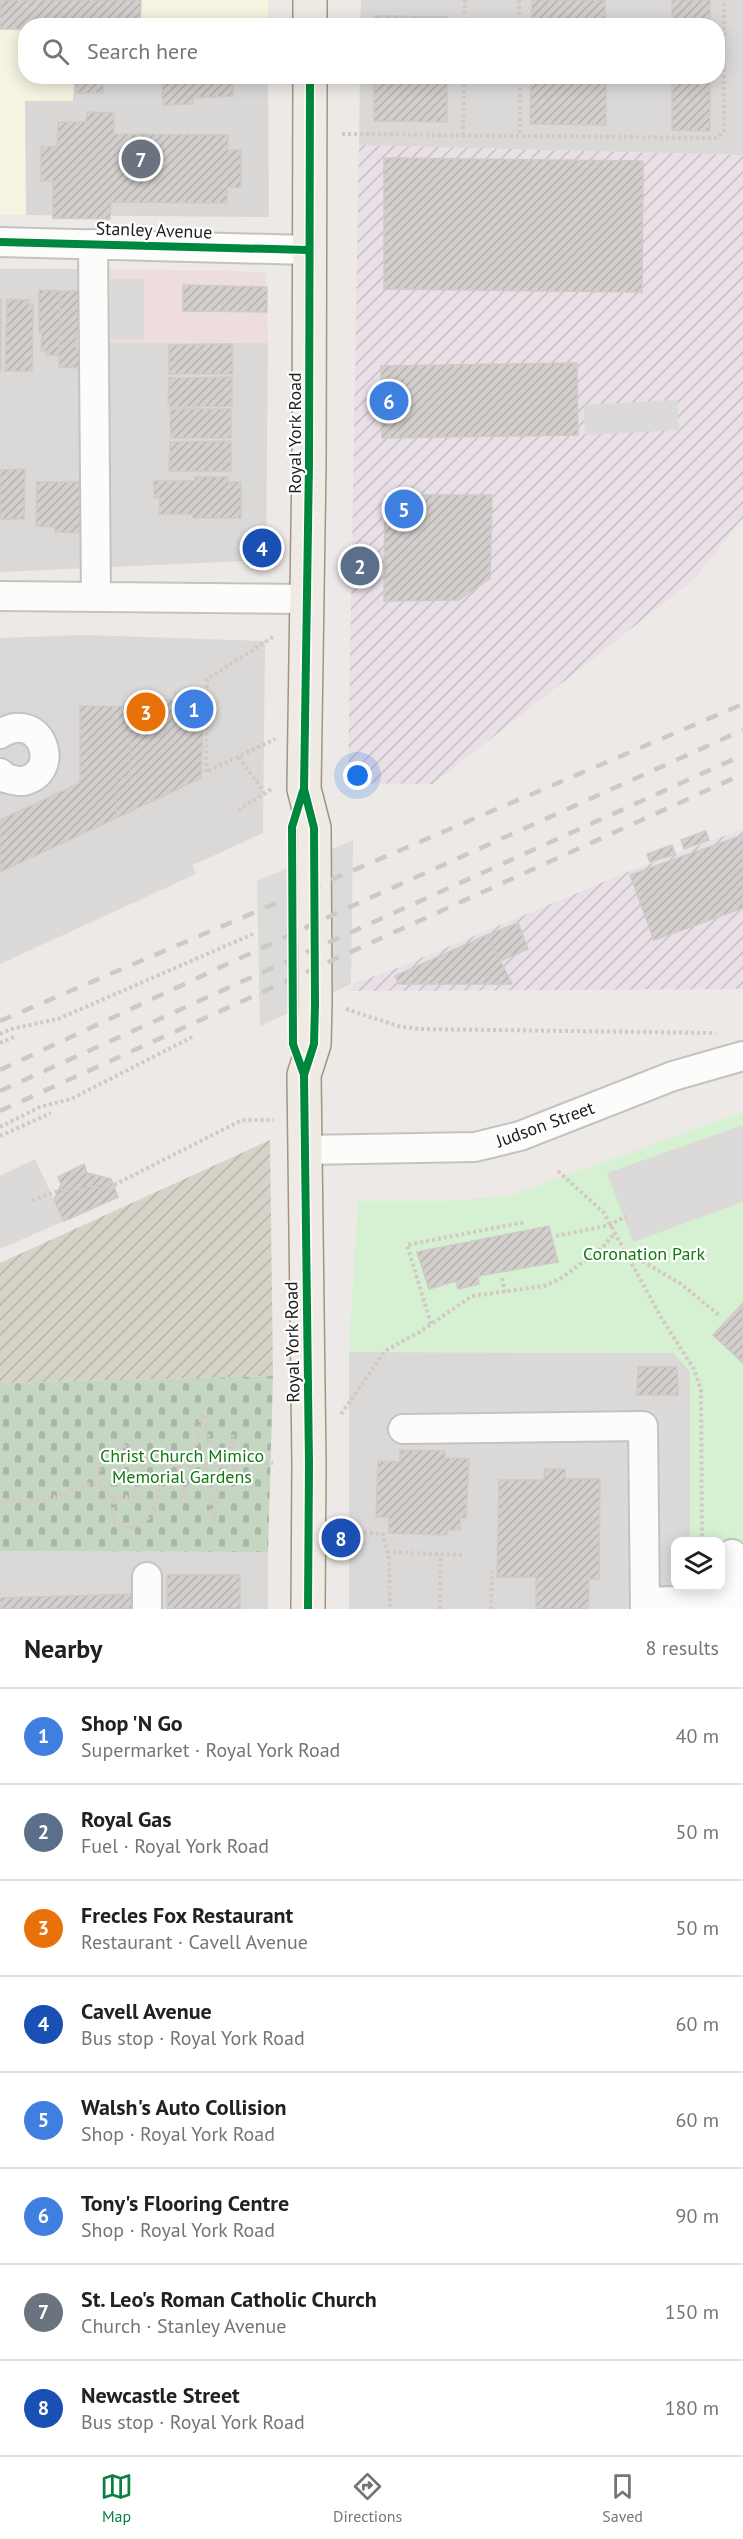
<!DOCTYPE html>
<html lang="en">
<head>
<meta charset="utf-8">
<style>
  :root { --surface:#fff; --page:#f2f2f2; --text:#202124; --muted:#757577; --line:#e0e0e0; --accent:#0b8043 }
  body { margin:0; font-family:"PT Sans",sans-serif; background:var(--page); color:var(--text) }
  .controls { position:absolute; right:18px; bottom:18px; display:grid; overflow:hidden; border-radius:12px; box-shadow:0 3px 15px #0003 }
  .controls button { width:54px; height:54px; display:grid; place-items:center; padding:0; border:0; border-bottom:2px solid var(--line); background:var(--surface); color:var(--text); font:30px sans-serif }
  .you { position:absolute; left:358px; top:776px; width:21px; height:21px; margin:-15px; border:4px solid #fff; border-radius:50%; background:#1a73e8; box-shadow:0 0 0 9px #1a73e833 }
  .badge { display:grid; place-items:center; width:39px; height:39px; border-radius:50%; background:var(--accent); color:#fff; font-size:20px; font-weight:700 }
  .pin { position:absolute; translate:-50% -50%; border:3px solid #fff; box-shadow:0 2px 6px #0006 }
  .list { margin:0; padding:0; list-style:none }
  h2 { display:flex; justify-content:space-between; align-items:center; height:78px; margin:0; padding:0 24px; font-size:26px }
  h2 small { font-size:20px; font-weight:400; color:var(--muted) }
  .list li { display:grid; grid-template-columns:39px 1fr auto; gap:18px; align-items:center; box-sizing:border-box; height:96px; padding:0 24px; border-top:2px solid var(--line) }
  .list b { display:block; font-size:22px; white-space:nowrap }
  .list p { margin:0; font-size:20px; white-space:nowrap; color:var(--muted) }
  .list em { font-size:20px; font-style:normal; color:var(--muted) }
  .icon { flex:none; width:33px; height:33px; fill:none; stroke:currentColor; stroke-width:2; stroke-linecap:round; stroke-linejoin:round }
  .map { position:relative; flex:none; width:743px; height:1609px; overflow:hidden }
  .search { position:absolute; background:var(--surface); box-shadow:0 3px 15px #0003; left:18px; right:18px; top:18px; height:66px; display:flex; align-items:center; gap:15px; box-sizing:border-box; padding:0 21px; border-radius:24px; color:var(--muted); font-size:22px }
  .sheet { height:846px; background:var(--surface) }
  nav { display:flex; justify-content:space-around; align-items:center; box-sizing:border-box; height:84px; border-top:2px solid var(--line); background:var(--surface); font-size:16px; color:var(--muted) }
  nav a { display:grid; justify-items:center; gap:3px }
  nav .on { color:var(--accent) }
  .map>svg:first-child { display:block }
  .residential { fill:#dbd9d7 }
  .commercial { fill:#edd }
  .industrial { fill:url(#industrial-furrows) }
  .education { fill:#f6f3e1 }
  .religious { fill:#dad8d7 }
  .construction { fill:url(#construction-furrows) }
  .cemetery { fill:url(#cemetery-stones) }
  .park { fill:#d5f1d2 }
  .parking { fill:#dcdad9 }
  .pier { fill:#dcdbda }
  .building { fill:url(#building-hatch); stroke:#cfcac7; stroke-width:1.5 }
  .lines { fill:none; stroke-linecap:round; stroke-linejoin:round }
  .minor-casing { stroke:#c4c3c2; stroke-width:32 }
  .major-casing { stroke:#a19484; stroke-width:36 }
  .path { stroke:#d5c7c6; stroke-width:4; stroke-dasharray:3 3; stroke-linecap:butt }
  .minor { stroke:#fcfcfb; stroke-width:28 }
  .major { stroke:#f0eae4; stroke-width:33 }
  .rail { stroke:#cacac9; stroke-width:4.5; stroke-dasharray:12 12; stroke-linecap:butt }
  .cycleway-casing { stroke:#fff; stroke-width:11 }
  .cycleway { stroke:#00873e; stroke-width:8 }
  .labels { text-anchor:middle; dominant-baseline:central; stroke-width:4.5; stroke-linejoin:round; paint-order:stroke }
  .street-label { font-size:18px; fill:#1d1d1d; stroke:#fff }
  .park-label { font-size:18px; fill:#10780f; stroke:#fff }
</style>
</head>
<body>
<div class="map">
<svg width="743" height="1609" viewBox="0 0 743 1609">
  <defs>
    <pattern id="industrial-furrows" width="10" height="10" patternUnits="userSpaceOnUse" patternTransform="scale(1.5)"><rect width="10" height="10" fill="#e9dfe6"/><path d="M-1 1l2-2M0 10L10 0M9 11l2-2" fill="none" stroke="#c7bfc5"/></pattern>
    <pattern id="construction-furrows" width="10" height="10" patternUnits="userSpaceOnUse" patternTransform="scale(1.5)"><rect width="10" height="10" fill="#d5d3c8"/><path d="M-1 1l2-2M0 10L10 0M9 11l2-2" fill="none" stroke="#b6b5ab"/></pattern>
    <pattern id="cemetery-stones" width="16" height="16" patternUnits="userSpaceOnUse" patternTransform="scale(1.5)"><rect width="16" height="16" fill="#c5d6c3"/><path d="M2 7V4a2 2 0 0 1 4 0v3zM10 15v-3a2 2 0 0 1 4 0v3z" fill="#a9b7a7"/></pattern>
    <pattern id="building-hatch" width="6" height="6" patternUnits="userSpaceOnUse" patternTransform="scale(1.5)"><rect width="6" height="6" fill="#d3cfcd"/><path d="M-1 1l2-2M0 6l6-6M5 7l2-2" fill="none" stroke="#b5b1b0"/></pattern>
  </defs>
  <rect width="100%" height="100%" fill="#ece9e6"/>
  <!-- residential -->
  <path class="residential" d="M 361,0 L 743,0 L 743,155 L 359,145 L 360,77 L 718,76 L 718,26 L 360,25 Z
    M 0,269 L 101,269 L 100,343 L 268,343 L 266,560 L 0,572 Z
    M 85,635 L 265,641 L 263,833 L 0,953 L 0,638 Z
    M 349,1352 L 674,1353 L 690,1372 L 690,1541 L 676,1542 L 676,1586 L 720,1586 L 721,1542 L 743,1542 L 743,1609 L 349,1609 Z
    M 0,1551 L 268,1552 L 268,1609 L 0,1609 Z"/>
  <!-- commercial -->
  <path class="commercial" d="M 101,269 L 266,272 L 268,343 L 100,343 Z"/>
  <!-- industrial -->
  <path class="industrial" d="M 359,145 L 743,155 L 743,518 L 693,580 L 433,784 L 348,783 Z
    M 743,829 L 743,989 L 349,991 L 355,983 L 390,971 L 625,873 Z"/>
  <!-- education -->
  <path class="education" d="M 0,0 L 268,0 L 268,25 L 26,26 L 26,76 L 74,77 L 74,101 L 26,101 L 26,215 L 0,215 Z"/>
  <!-- religious -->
  <path class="religious" d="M 74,77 L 268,77 L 269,217 L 26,215 L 25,101 L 73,101 Z"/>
  <!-- construction -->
  <path class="construction" d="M 270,1140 L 273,1376 L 0,1383 L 0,1263 Z"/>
  <!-- cemetery -->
  <path class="cemetery" d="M 273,1376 L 268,1552 L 0,1551 L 0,1383 Z"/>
  <!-- park -->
  <path class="park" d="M 743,1112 L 743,1542 L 690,1541 L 690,1372 L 674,1353 L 349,1352 L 358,1201 L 447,1201 L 509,1196 Z"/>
  <!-- parking -->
  <path class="parking" d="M 110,279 L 144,279 L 144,339 L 110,339 Z
    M 677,400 L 679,430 L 585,435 L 584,405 Z
    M 189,653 L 190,685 L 92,686 L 92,654 Z
    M 169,813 L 196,874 L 0,964 L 0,891 Z
    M 743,1125 L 743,1202 L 633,1242 L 607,1173 Z
    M 35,1159 L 64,1221 L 0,1249 L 0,1176 Z
    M 387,1363 L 632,1363 L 632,1405 L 684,1405 L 684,1541 L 676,1542 L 676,1586 L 684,1587 L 684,1609 L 626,1609 L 626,1583 L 614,1582 L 614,1459 L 464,1459 L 464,1447 L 387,1446 Z"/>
  <!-- pier -->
  <path class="pier" d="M 353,840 L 351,984 L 260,1026 L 257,881 Z"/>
  <!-- building -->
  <path class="building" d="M 0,0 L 141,0 L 140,26 L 26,26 L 26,29 L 0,29 Z
    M 532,0 L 605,0 L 605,26 L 532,26 Z
    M 672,0 L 710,0 L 710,26 L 672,26 Z
    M 375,16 L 447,17 L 447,26 L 375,26 Z
    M 76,76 L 103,76 L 103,93 L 76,93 Z
    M 162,76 L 233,76 L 233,96 L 193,98 L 193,104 L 163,105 Z
    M 374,76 L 447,76 L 447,122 L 374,121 Z
    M 531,76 L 606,76 L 606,125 L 530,124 Z
    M 672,76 L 710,76 L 710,131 L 672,130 Z
    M 87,112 L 114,113 L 114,134 L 228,135 L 228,150 L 241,150 L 241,188 L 227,187 L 227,203 L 111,202 L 110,219 L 53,218 L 53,181 L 41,181 L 41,146 L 57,147 L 58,122 L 86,122 Z
    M 384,158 L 643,161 L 642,292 L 384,289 Z
    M 183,285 L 267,287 L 267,312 L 183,311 Z
    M 39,290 L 60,291 L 59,355 L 46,355 L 46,351 L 41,351 L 42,332 L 39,332 Z
    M 60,291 L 82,291 L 81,335 L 76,335 L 76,352 L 80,352 L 79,368 L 59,367 Z
    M 0,299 L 1,299 L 1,370 L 0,370 Z
    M 15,299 L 16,304 L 17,300 L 29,300 L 28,304 L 33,304 L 32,371 L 5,371 L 7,300 Z
    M 232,344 L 233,374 L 169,374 L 169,345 Z
    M 577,363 L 578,435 L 382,438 L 381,366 Z
    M 232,377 L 232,406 L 170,407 L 170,403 L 168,404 L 169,378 Z
    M 170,409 L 231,409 L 231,438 L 171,438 Z
    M 231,441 L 231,471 L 169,471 L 170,442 Z
    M 25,469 L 24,519 L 0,519 L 0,470 Z
    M 195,477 L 228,477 L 227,482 L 241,482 L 241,518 L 193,518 L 193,514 L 159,514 L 160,498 L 154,498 L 154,481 L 195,481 Z
    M 37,482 L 83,482 L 82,533 L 55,532 L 55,527 L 36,526 Z
    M 385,495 L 492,495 L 490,578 L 459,600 L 384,601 Z
    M 175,692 L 204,692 L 201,778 L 116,818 L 117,778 L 130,778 L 130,707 L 152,708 L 152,700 L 175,700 Z
    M 80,706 L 130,707 L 130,778 L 117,778 L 116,818 L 0,872 L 0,820 L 80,783 Z
    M 706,831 L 709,840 L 684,849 L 681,840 Z
    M 743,835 L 743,908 L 654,940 L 630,875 Z
    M 672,845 L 675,854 L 650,862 L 647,854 Z
    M 518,923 L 528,949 L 500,961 L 487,935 Z
    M 487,935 L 512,984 L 399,984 L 395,976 Z
    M 84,1164 L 87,1173 L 111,1179 L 118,1197 L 64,1221 L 54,1200 L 61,1184 L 58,1177 Z
    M 549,1226 L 558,1262 L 478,1276 L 479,1284 L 458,1289 L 456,1281 L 429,1289 L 417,1252 Z
    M 743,1303 L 743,1363 L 713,1335 Z
    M 638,1367 L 677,1367 L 678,1395 L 637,1395 Z
    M 400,1450 L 445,1451 L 445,1458 L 469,1459 L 466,1518 L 460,1518 L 460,1530 L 447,1530 L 447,1535 L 389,1533 L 389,1517 L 376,1517 L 378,1461 L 400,1462 Z
    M 545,1469 L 565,1469 L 565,1479 L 600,1479 L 599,1579 L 589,1579 L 588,1609 L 536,1609 L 536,1577 L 497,1577 L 499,1480 L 544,1480 Z
    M 167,1575 L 240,1575 L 240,1609 L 167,1609 Z
    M 134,1594 L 134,1609 L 0,1609 L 0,1598 Z"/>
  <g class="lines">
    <!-- minor casing -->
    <g class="minor-casing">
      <path id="minor" d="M 0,242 L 308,250
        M 93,244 L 96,597
        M 0,596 L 308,599
        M 0,734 C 41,708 64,772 23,781 C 18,782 10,779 5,778 L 0,773
        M 304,1150 L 475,1147 L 520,1136 L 673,1076 L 743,1056
        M 403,1429 L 643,1426 L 645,1609
        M 147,1577 L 147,1609
        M 645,1602 L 732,1599
        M 732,1609 L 732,1554"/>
    </g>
    <!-- major casing -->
    <g class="major-casing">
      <path id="major" d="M 310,26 L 310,0
        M 308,1609 L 309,1464 L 304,1075 L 314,1044 L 315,1004 L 314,828 L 304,789 L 309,463 L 310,76"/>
    </g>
    <!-- path -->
    <path class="path" d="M 519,0 L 520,26
      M 464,26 L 465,0
      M 520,76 L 520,136
      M 342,134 L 716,138 L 724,132 L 724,0
      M 463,135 L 464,76
      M 273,637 L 207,679 L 206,772 L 275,739
      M 239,757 L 264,792
      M 238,810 L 273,788
      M 346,1009 L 398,1026 L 419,1029 L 716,1033
      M 0,1034 L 11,1029 L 58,1019 L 253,934
      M 0,1043 L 14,1037
      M 0,1127 L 40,1107 L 71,1099 L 192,1037
      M 0,1136 L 51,1113
      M 558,1171 L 604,1213 L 662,1319 L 694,1369 L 701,1390 L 702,1542
      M 32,1200 L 58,1191 L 114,1185 L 242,1120 L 274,1120
      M 556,1236 L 610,1225 L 626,1216
      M 627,1252 L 681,1284 L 720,1316
      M 502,1278 L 505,1292
      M 431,1324 L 407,1245 L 525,1222
      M 341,1414 L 385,1351 L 421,1331 L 472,1296 L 544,1286 L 560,1279 L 601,1249 L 615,1233
      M 177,1460 L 185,1500 L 202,1415 L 206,1416 L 211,1461
      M 205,1461 L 213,1524 L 223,1462
      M 230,1461 L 233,1435
      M 235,1462 L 235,1494
      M 99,1483 L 113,1498 L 113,1525 C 119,1526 127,1528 133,1527 C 160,1522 161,1481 163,1460
      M 113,1498 L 132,1497 L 145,1483 L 143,1459
      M 0,1501 L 45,1501 L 85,1485 L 99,1483 L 99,1459 L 115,1445 L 139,1448 L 143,1459 L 273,1463
      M 340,1531 L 383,1534 L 389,1558 L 390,1609
      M 387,1552 L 463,1555
      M 440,1609 L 441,1554
      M 491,1609 L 492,1572"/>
    <!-- minor -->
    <use href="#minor" class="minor"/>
    <!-- major -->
    <use href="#major" class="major"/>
    <!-- rail -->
    <path class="rail" d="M 0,1021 L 743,704
      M 0,1070 L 352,906 L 743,730
      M 0,1091 L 743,755
      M 0,1111 L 743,774"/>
    <!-- cycleway casing -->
    <g class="cycleway-casing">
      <path id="cycleway" d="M 0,242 L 308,250
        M 303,791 L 292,827 L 293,1044 L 304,1075
        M 308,1609 L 309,1464 L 304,1075 L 314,1044 L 315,1004 L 314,828 L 304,789 L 309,463 L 310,76"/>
    </g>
    <!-- cycleway -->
    <use href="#cycleway" class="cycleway"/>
  </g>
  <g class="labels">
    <!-- street labels -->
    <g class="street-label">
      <text transform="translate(154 230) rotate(2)">Stanley Avenue</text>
      <text transform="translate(294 433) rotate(-90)">Royal York Road</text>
      <text transform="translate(545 1124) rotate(-20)">Judson Street</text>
      <text transform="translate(292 1342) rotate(-91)">Royal York Road</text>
    </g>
    <!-- park labels -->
    <g class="park-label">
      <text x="644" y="1253">Coronation Park</text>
      <text x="182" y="1455">Christ Church Mimico<tspan x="182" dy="21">Memorial Gardens</tspan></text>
    </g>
  </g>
</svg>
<div class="controls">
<button><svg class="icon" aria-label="layers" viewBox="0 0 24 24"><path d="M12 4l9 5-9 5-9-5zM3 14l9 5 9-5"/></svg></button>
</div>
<div class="you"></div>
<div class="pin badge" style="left:194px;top:709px;background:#3f7fe0">1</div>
<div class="pin badge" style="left:360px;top:566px;background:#5c6f8a">2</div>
<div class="pin badge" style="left:146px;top:712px;background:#e8710a">3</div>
<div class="pin badge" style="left:262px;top:548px;background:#1a4fb4">4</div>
<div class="pin badge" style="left:404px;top:509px;background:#3f7fe0">5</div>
<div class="pin badge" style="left:389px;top:401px;background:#3f7fe0">6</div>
<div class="pin badge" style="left:141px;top:159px;background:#6b7280">7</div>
<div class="pin badge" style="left:341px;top:1538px;background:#1a4fb4">8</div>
<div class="search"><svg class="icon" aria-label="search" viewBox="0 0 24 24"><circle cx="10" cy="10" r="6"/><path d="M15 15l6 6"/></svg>Search here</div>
</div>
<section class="sheet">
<h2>Nearby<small>8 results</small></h2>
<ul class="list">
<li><span class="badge" style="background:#3f7fe0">1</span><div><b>Shop 'N Go</b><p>Supermarket · Royal York Road</p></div><em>40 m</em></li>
<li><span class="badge" style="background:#5c6f8a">2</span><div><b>Royal Gas</b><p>Fuel · Royal York Road</p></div><em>50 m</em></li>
<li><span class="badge" style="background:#e8710a">3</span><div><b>Frecles Fox Restaurant</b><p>Restaurant · Cavell Avenue</p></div><em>50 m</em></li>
<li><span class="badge" style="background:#1a4fb4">4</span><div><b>Cavell Avenue</b><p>Bus stop · Royal York Road</p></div><em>60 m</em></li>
<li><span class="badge" style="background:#3f7fe0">5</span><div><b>Walsh's Auto Collision</b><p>Shop · Royal York Road</p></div><em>60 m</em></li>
<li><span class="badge" style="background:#3f7fe0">6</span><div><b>Tony's Flooring Centre</b><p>Shop · Royal York Road</p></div><em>90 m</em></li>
<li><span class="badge" style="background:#6b7280">7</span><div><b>St. Leo's Roman Catholic Church</b><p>Church · Stanley Avenue</p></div><em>150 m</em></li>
<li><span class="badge" style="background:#1a4fb4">8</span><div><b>Newcastle Street</b><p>Bus stop · Royal York Road</p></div><em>180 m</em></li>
</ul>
</section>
<nav>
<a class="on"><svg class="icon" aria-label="map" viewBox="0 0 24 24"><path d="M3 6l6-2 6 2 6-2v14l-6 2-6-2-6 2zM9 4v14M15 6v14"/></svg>Map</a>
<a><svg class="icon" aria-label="directions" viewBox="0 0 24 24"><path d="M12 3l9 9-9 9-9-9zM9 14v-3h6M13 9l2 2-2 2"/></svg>Directions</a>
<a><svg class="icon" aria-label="saved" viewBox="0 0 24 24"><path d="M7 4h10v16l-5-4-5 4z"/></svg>Saved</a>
</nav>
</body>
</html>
